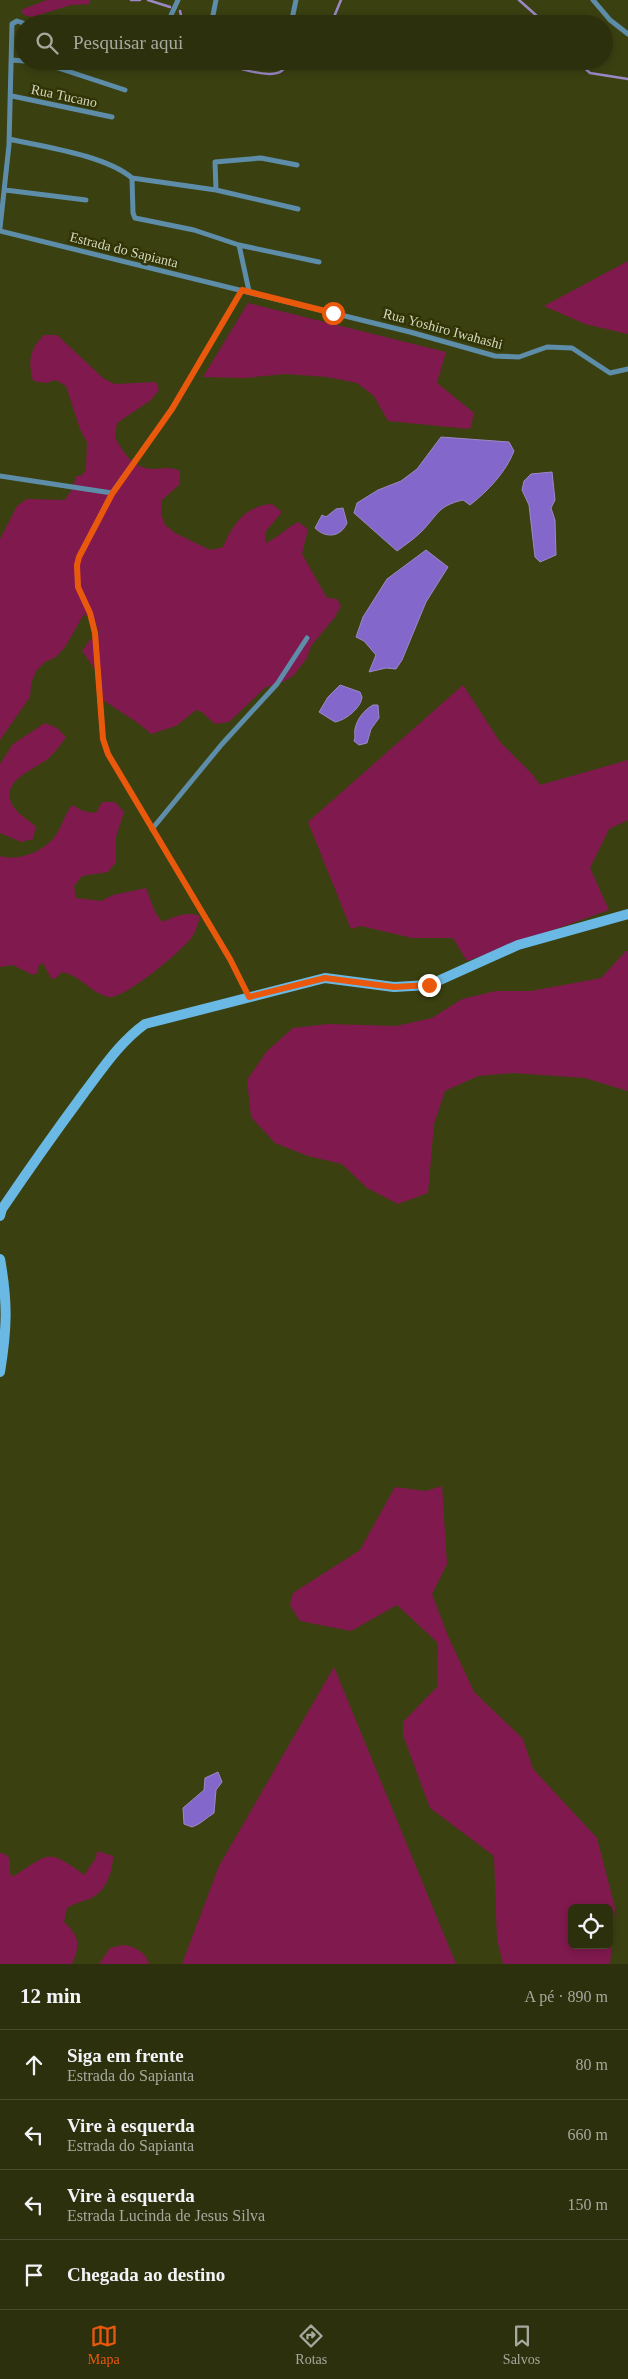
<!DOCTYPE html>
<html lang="pt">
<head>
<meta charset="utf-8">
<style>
  :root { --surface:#2c300d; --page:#343816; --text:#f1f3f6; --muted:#a6a99d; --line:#484b2e; --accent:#ea580c }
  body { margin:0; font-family:"Times New Roman",serif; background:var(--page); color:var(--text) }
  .controls { position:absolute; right:15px; bottom:15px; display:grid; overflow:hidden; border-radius:8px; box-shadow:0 2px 8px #0003 }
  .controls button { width:45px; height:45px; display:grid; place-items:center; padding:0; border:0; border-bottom:1px solid var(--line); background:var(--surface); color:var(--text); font:25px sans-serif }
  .stop { position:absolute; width:15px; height:15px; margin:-11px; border:4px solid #ea580c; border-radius:50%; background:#fff }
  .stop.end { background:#ea580c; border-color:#fff; box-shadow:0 1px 5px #0008 }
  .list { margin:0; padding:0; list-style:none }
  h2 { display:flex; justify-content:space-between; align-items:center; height:65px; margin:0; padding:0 20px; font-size:21px }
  h2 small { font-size:16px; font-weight:400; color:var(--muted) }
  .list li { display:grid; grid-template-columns:32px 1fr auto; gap:15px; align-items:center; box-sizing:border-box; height:70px; padding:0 20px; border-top:1px solid var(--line) }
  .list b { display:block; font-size:19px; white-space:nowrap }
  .list p { margin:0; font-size:16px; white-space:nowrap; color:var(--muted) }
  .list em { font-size:16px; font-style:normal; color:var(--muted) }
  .icon { flex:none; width:28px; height:28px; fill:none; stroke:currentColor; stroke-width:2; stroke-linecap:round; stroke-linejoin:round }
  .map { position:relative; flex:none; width:628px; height:1964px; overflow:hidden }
  .search { position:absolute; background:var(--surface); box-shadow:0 2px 8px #0003; left:15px; right:15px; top:15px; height:55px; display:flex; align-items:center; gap:12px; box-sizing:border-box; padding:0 18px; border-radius:28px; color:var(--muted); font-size:19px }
  .sheet { height:345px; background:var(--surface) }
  nav { display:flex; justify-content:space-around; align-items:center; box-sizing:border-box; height:70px; border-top:1px solid var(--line); background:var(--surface); font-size:14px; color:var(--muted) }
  nav a { display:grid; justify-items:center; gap:2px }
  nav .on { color:var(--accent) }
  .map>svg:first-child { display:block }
  .green { fill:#80194e; fill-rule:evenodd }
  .water { fill:#8367ca; stroke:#9b89c7 }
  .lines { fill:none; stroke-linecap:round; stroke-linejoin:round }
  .stream { stroke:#9b89c7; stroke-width:2.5 }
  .minor { stroke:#5d8da8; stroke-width:5 }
  .secondary { stroke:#6ab9e5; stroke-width:10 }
  .route { stroke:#ea580c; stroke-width:6 }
  .labels { text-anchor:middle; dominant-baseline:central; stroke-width:5; stroke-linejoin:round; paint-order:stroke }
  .street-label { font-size:14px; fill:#d3d7bf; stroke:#313505 }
</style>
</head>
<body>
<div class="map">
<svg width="628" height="1964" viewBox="0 0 628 1964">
  <rect width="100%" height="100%" fill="#3b4011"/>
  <!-- green -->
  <path class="green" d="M 47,0 L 90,0 L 90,4 L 71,5 L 32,17 L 24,15 L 21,10 Z
    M 628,261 L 628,334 L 585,324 L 544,306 Z
    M 248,303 L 446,352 L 437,383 L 474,413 L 470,429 L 388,421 L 374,396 L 357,383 L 327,377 L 285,374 L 245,378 L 203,377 Z
    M 44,335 L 57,335 L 103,378 L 114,384 L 156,382 L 159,390 L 151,400 L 117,423 L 115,438 C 125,454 132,468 153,469 C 166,469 167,466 180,471 L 180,484 L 161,501 L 161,514 L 165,525 L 175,533 L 210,550 L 223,547 C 233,523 246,506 272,504 L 282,512 L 266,531 L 265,543 C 278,538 286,528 298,522 L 308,529 L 302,554 L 327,598 L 337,599 L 341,606 L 335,617 L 311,646 L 307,658 L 293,676 L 283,682 L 266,687 L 229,722 L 215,724 L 202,712 L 196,710 L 176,726 L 151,734 C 137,720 116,710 99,697 L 97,672 L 82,651 L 89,641 L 99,633 L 95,621 L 84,614 L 65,647 L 56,657 L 45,662 L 36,671 L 31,684 L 30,697 L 0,740 L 0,539 L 17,506 L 27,499 L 65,500 L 73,488 L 76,476 L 81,476 L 86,470 L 87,442 L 80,429 L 66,386 L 56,380 L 46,383 L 33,381 C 28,361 29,350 44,335 Z
    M 463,685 L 500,742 L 533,775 L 540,785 L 628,760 L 628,820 L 609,829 L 590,868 L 609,910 L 467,961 L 453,938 L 412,938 L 361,926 L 351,929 L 308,822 Z
    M 45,723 L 57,728 L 66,737 C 61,744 55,752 49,758 C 36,769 2,779 11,802 C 15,813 28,819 36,827 L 33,839 L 21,842 L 0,833 L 0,764 L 13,744 Z
    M 102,802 L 115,802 L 124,812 L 116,837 L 116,862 L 108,872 L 82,876 L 74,886 L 76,898 L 101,901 L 113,895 L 146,888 L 155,912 L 162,922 C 175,917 186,911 200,916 C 198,924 196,930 192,937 C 182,951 123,1000 109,997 C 90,993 82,976 62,972 L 55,979 L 51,978 L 43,963 L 39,965 L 37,973 L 33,975 L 13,965 L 0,967 L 0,856 C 18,861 40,853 53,839 C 61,830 64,815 72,805 L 83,811 L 96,813 Z
    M 626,951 L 628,951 L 628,1091 L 585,1078 L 513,1073 L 478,1076 L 445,1091 L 434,1124 L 428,1193 L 398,1204 L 367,1188 L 342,1164 L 308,1156 L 275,1143 L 251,1117 L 247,1080 L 267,1051 L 293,1028 L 328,1024 L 396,1026 L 432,1018 L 462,999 L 496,991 L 531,991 L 601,978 Z
    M 442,1486 L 447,1564 L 432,1594 L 448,1636 L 474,1692 L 523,1739 L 533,1769 L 597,1838 L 615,1908 L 610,1964 L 503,1964 L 497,1939 L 494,1856 L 430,1808 L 403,1735 L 403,1722 L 437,1687 L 438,1643 L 397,1605 L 351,1631 L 300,1621 L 290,1605 L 293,1593 L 360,1550 L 395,1487 L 426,1491 ZM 572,1908 L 609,1908 L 609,1945 L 572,1945 Z
    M 334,1667 L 456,1964 L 182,1964 L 219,1866 Z
    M 97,1851 L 113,1856 C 113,1871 106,1893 89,1899 C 81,1902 75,1903 67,1908 L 64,1922 C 80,1936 80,1945 72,1964 L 0,1964 L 0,1853 L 5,1854 L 10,1859 L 10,1873 L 13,1877 C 49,1853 48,1848 84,1875 L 96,1858 Z
    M 123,1945 C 134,1946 146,1952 149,1964 L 99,1964 L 110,1948 Z"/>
  <!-- water -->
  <path class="water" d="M 441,437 L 509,442 L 514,451 C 506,472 488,491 470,505 L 463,500 C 437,506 438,515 421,532 C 414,539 405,545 397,551 L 354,513 L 357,503 L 378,490 L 401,481 L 417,469 Z
    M 552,472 L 555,500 L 551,508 L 555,520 L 556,555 L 540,562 L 535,557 L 529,505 L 522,490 L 524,481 L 531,474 Z
    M 343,508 L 347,523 C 341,537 326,539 315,528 L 322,515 L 326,517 L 336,509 Z
    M 426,550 L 448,567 L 426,602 L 402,660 L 396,669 L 386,668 L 369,672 L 376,655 L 364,641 L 356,637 L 363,617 L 387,579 Z
    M 340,685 L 360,692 L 362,697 C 361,708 346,720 335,722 L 319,712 L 328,697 Z
    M 373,705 L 378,705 L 379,718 L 371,729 L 367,743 L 359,745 L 354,741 C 356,736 354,734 355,729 C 357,719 364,710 373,705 Z
    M 218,1772 L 222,1782 L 216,1790 L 214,1813 C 206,1818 201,1824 192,1827 L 184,1824 L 183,1808 L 204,1790 L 205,1778 Z"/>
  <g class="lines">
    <!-- stream -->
    <path class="stream" d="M 131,0 L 140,0
      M 148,0 L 170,7
      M 519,0 L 546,24
      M 180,11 L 183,24
      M 331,24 L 341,0
      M 222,61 C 233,68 268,78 280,72 C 284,70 288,64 291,61
      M 577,61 L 590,73 L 628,79"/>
    <!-- minor -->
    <path class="minor" d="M 593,0 L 610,20 L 628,34
      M 213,15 L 216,0
      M 167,24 L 178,0
      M 291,24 L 296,0
      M 12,60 L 24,61
      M 27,61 L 46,64 L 125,90
      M 12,96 L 112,117
      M 9,139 C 44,147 105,155 132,178 L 133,213 L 135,218 L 194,230 L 239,245 L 319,262
      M 132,178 L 216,190 L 298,209
      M 5,190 L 86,200
      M 216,190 L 215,162 L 261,158 L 297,165
      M 0,228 L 9,145 L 12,24 L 17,21 L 26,24
      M 0,231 L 410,332 L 495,356 L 519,357 L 547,347 L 572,348 L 610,373 L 628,369
      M 239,245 L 249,291
      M 242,290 L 172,409 L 112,493 L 79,557 L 77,565 L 78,587 L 90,613 L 95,633 L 103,739 L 108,754 L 230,959 L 249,997
      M 0,476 L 112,493
      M 152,829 L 222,744 L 277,684 L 307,638"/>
    <!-- secondary -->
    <path class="secondary" d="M 0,1216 L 2,1209 C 29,1169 56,1131 84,1093 C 103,1068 120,1042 145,1024 L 325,978 L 394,987 L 429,985 L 518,945 L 628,914
      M 0,1259 C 8,1303 7,1329 0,1372"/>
  </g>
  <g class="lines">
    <!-- route -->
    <path class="route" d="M 333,313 L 242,290 L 172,409 L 112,494 L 79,557 L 77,565 L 78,587 L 90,613 L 95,633 L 103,739 L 108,754 L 230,959 L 249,997 L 325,978 L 394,987 L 429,985"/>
  </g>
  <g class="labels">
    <!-- street labels -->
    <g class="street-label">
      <text transform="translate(64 96) rotate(12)">Rua Tucano</text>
      <text transform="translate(124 250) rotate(14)">Estrada do Sapianta</text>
      <text transform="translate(443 329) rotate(15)">Rua Yoshiro Iwahashi</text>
    </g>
  </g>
</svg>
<div class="controls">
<button><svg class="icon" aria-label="locate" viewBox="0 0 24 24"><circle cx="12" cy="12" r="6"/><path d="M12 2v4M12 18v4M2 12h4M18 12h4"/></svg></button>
</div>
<div class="stop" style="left:333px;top:313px"></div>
<div class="stop end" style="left:429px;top:985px"></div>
<div class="search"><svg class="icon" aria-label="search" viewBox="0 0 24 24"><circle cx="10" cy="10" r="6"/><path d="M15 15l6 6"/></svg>Pesquisar aqui</div>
</div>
<section class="sheet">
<h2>12 min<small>A pé · 890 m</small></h2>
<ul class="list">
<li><svg class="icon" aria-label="ahead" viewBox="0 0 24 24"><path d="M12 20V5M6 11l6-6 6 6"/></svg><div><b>Siga em frente</b><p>Estrada do Sapianta</p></div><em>80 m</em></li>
<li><svg class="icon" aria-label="left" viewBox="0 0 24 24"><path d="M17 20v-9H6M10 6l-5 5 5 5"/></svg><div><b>Vire à esquerda</b><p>Estrada do Sapianta</p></div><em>660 m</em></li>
<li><svg class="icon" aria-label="left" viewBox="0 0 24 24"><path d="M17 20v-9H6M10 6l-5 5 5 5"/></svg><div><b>Vire à esquerda</b><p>Estrada Lucinda de Jesus Silva</p></div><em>150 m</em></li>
<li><svg class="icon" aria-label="arrive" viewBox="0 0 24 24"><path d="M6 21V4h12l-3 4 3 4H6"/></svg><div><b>Chegada ao destino</b></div></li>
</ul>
</section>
<nav>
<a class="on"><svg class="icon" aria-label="map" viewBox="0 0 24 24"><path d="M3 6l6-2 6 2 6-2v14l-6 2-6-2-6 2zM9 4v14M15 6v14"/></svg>Mapa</a>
<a><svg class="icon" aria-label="directions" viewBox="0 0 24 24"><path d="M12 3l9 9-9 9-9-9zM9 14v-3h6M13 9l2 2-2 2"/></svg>Rotas</a>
<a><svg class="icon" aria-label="saved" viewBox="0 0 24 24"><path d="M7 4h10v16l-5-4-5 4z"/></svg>Salvos</a>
</nav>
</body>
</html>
